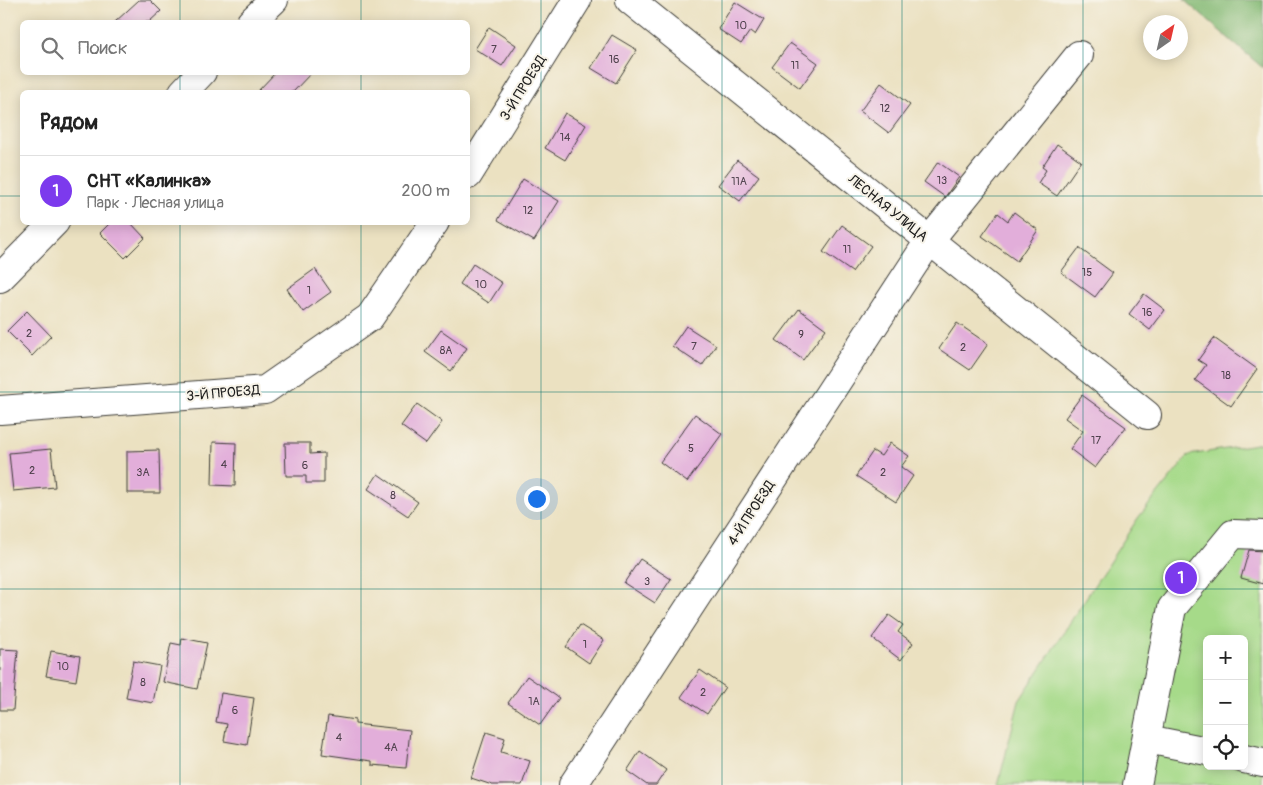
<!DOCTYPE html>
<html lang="ru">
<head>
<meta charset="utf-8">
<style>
  :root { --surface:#fff; --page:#f6f6f6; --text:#222; --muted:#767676; --line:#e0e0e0; --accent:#7c3aed }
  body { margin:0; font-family:Pangolin,sans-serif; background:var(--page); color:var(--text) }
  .controls { position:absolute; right:15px; bottom:15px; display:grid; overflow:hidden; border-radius:8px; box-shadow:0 2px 12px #0003 }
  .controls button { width:45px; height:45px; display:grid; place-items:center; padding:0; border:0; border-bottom:1px solid var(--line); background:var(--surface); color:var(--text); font:25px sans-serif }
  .compass { position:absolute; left:1143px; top:15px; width:45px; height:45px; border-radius:50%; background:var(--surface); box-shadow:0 2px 12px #0003; rotate:34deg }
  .you { position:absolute; left:536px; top:498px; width:18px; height:18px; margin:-12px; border:4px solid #fff; border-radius:50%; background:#1a73e8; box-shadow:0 0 0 8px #1a73e833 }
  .badge { display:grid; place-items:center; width:32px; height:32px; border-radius:50%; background:var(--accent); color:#fff; font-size:16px; font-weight:700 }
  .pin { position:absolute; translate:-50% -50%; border:2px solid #fff; box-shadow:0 1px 5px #0006 }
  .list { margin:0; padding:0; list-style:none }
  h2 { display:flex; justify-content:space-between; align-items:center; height:65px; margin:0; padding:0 20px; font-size:21px }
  h2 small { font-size:16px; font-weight:400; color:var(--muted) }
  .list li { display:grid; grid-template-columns:32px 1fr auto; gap:15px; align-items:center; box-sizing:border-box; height:70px; padding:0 20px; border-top:1px solid var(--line) }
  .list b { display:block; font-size:19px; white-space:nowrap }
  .list p { margin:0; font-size:16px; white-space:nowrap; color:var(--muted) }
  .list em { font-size:16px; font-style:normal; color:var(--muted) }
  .icon { flex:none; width:28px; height:28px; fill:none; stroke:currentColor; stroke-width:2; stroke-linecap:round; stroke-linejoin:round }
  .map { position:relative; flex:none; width:1263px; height:785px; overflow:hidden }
  .search { position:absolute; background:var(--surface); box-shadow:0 2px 12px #0003; left:20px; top:20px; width:450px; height:55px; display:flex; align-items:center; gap:12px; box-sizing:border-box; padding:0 18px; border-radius:8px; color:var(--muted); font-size:19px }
  .panel { position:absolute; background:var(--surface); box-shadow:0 2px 12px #0003; left:20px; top:90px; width:450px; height:135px; border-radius:8px }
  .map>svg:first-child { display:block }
  .green { fill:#a6da89; stroke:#617b52; fill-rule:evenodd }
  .forest { fill:#84ba75; stroke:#506b48 }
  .building { fill:#e2aeda }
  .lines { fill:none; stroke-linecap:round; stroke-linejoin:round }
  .minor-casing { stroke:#3b3a35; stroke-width:30 }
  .minor { stroke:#fff; stroke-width:28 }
  .grid { fill:none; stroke:#0f766e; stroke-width:1; stroke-opacity:0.55 }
  .labels { text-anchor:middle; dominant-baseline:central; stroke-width:4; stroke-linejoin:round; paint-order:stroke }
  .number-label { font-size:11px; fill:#4e404c }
  .street-label { font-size:14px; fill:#1c1c1c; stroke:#f7f3e8 }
</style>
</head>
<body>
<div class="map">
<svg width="1263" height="785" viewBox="0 0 1263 785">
  <rect width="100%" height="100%" fill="#f7f3e8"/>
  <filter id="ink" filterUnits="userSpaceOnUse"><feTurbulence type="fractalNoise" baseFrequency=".02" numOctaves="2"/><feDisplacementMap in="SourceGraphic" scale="10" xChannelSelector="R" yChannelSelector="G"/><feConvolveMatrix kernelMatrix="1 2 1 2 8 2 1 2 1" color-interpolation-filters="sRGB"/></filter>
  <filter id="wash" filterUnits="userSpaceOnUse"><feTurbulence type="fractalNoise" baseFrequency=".0096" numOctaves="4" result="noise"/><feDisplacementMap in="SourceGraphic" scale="20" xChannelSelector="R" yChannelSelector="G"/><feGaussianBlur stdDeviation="1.12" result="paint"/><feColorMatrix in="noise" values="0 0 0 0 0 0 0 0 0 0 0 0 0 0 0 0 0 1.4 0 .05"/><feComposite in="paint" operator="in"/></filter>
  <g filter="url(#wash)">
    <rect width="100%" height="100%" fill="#ebe1c1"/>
    <!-- green -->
    <path class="green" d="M 1263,443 L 1263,785 L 998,785 L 1019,701 L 1138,518 L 1189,455 ZM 1207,639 L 1244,639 L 1244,766 L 1207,766 Z"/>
    <!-- forest -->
    <path class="forest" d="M 1184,0 L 1263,0 L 1263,68 Z"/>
    <g id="blocks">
      <!-- building -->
      <path class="building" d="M 139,0 L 150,0 L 161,11 L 149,22 L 115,22 Z
        M 735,2 L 764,20 L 755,35 L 750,31 L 741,44 L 718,29 Z
        M 489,27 L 516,45 L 502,66 L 475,49 Z
        M 612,35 L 637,50 L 616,83 L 591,68 Z
        M 790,43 L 818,63 L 800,88 L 772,67 Z
        M 276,72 L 312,72 L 293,92 L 257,92 Z
        M 881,83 L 910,105 L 889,133 L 860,111 Z
        M 565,113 L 586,125 L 565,160 L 545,148 Z
        M 1057,144 L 1081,161 L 1057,196 L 1038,183 L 1046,170 L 1042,167 Z
        M 737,160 L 759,176 L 740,201 L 718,185 Z
        M 938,162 L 959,177 L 945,197 L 924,182 Z
        M 523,179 L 559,201 L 534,241 L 498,220 Z
        M 1014,212 L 1038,230 L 1017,261 L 982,236 L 998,213 L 1008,221 Z
        M 111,222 L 130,222 L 145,238 L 125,258 L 100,233 Z
        M 842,225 L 871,246 L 852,272 L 823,252 Z
        M 1079,248 L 1113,273 L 1095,297 L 1061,272 Z
        M 473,264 L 502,283 L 489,303 L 460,284 Z
        M 315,269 L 331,292 L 303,312 L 287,289 Z
        M 1144,294 L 1165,310 L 1150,330 L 1129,314 Z
        M 799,309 L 826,329 L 803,360 L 776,340 Z
        M 27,311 L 51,336 L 32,356 L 7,331 Z
        M 957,323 L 988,344 L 970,370 L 939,349 Z
        M 686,326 L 716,345 L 702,366 L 672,346 Z
        M 441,330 L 467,348 L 451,371 L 425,352 Z
        M 1214,338 L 1257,369 L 1231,406 L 1195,380 L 1206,365 L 1198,360 Z
        M 1082,395 L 1126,427 L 1095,468 L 1070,449 L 1083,431 L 1065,418 Z
        M 417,404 L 442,422 L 426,444 L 401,426 Z
        M 695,414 L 722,434 L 687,482 L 660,462 Z
        M 213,442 L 236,443 L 235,486 L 212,485 Z
        M 285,443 L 310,443 L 310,454 L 324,453 L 324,483 L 306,483 L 306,476 L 286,476 Z
        M 890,443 L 909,456 L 901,467 L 913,476 L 896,502 L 856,476 L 873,451 L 881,456 Z
        M 51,449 L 55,487 L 13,491 L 9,453 Z
        M 159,450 L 160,493 L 127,493 L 127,451 Z
        M 378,474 L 418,502 L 408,516 L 368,489 Z
        M 1249,550 L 1263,551 L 1263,584 L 1241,578 Z
        M 640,559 L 671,579 L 655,603 L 624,583 Z
        M 889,615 L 903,625 L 898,632 L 913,643 L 901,660 L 872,638 Z
        M 580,625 L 604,640 L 589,663 L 566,647 Z
        M 182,638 L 207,643 L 197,689 L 163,682 L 171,643 L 181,645 Z
        M 0,649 L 18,650 L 13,710 L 0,710 Z
        M 51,651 L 80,656 L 76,681 L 46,676 Z
        M 133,661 L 160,666 L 153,703 L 126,698 Z
        M 700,670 L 725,687 L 707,714 L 681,697 Z
        M 527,676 L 559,698 L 540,725 L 508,703 Z
        M 221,693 L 254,698 L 247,745 L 224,741 L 227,724 L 216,722 Z
        M 328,716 L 355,720 L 355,724 L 410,730 L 406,768 L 372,765 L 372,761 L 322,754 Z
        M 486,732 L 505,738 L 501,752 L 530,761 L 522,785 L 492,785 L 471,778 Z
        M 640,751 L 666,770 L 656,785 L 647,785 L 627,771 Z"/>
    </g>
  </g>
  <g filter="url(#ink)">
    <use href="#blocks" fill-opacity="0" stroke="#3b3a35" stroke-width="1"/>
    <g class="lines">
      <!-- minor casing -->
      <g class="minor-casing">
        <path id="minor" d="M 630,0 L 1147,415
          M 251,22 L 274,0
          M 183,92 L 202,72
          M 468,175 L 577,0
          M 0,278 L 55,222
          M 0,410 L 265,390 L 370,317 L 435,222
          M 1147,739 L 1207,751
          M 1244,759 L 1263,763
          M 573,785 L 929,241 L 1079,55
          M 1137,785 L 1172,608 L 1233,534 L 1263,535"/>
      </g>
      <!-- minor -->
      <use href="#minor" class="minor"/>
    </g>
  </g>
  <!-- grid -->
  <path class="grid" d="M 180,0 L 180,22M 361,0 L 361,22M 541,0 L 541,785M 722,0 L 722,785M 902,0 L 902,785M 1083,0 L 1083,785M 180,72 L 180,92M 361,72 L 361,92M 0,196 L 22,196M 468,196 L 1263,196M 180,222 L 180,785M 361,222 L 361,785M 0,392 L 1263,392M 0,589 L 1263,589"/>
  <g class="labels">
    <!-- number labels -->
    <g class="number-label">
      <text x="741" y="25">10</text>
      <text x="494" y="49">7</text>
      <text x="614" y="59">16</text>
      <text x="795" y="65">11</text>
      <text x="885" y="108">12</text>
      <text x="565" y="137">14</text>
      <text x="942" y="180">13</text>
      <text x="739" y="181">11А</text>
      <text x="528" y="210">12</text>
      <text x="847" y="249">11</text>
      <text x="1087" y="272">15</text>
      <text x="481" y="284">10</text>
      <text x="309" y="290">1</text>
      <text x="1147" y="312">16</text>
      <text x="29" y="333">2</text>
      <text x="801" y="334">9</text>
      <text x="694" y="346">7</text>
      <text x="963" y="347">2</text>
      <text x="446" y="350">8А</text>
      <text x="1226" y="375">18</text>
      <text x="1096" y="440">17</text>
      <text x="691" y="448">5</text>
      <text x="224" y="464">4</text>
      <text x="305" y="465">6</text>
      <text x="32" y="470">2</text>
      <text x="143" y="472">3А</text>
      <text x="883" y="472">2</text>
      <text x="393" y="495">8</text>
      <text x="647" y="581">3</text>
      <text x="585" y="644">1</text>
      <text x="63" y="666">10</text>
      <text x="143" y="682">8</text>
      <text x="703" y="692">2</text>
      <text x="534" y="701">1А</text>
      <text x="235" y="710">6</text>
      <text x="339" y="737">4</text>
      <text x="391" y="747">4А</text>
    </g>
    <!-- street labels -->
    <g class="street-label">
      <text transform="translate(523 88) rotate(-58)">3-Й ПРОЕЗД</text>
      <text transform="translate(888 208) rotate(39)">ЛЕСНАЯ УЛИЦА</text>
      <text transform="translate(223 393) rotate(-5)">3-Й ПРОЕЗД</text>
      <text transform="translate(751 513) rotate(-57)">4-Й ПРОЕЗД</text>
    </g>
  </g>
</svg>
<div class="controls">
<button>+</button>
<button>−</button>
<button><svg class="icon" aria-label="locate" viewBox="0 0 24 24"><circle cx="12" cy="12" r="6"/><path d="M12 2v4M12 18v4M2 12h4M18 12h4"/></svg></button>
</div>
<svg class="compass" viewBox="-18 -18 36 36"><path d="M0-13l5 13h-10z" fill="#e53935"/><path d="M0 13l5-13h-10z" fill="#767676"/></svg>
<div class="you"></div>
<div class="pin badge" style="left:1181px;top:578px">1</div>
<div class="search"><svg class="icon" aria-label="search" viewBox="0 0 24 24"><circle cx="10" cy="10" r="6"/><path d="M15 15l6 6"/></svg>Поиск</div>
<section class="panel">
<h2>Рядом<small></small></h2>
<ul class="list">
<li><span class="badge">1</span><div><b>СНТ «Калинка»</b><p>Парк · Лесная улица</p></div><em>200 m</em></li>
</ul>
</section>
</div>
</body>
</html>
